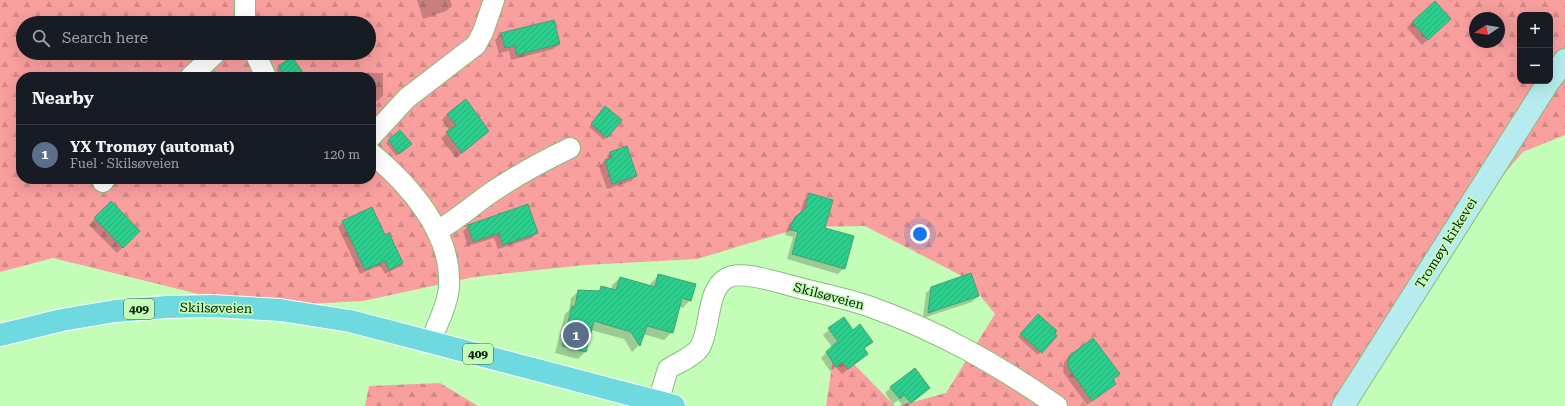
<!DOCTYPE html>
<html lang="en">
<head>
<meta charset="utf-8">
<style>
  :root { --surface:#171b24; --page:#20242c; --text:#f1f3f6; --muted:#9ea1a6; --line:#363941; --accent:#db2777 }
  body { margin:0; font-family:"Roboto Serif",serif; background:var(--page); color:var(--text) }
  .controls { position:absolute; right:12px; top:12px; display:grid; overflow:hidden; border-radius:8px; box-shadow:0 4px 16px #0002 }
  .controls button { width:36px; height:36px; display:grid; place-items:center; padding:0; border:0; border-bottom:1px solid var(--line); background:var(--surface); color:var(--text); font:20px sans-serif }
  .compass { position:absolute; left:1469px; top:12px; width:36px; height:36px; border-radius:50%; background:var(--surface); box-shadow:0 4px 16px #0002; rotate:258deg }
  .you { position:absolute; left:920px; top:234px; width:14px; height:14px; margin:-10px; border:3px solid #fff; border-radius:50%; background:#1a73e8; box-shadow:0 0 0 6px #1a73e833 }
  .badge { display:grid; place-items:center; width:26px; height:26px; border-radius:50%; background:var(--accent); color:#fff; font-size:13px; font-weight:700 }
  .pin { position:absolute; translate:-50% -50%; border:2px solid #fff; box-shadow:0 1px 4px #0006 }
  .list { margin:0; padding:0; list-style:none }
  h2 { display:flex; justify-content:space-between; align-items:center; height:52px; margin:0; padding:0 16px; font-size:17px }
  h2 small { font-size:13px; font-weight:400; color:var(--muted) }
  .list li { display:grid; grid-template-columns:26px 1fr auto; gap:12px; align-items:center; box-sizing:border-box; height:60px; padding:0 16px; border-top:1px solid var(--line) }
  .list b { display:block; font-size:15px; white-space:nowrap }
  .list p { margin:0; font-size:13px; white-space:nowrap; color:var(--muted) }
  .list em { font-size:13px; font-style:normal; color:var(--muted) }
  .icon { flex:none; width:22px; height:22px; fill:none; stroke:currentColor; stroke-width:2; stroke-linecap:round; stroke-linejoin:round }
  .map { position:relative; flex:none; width:1565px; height:406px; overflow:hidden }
  .search { position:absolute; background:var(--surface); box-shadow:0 4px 16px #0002; left:16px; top:16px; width:360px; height:44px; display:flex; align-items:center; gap:10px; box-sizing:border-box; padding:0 14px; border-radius:22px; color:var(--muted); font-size:15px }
  .panel { position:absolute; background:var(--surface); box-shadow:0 4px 16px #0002; left:16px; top:72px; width:360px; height:112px; border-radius:16px }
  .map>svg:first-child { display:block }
  .forest { fill:url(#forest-firs); fill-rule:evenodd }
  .shadow { fill:#0003 }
  .building { fill:url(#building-hatch); stroke:#459f75 }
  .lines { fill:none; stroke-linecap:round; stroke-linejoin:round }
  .street-casing { stroke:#86bd7c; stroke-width:22 }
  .secondary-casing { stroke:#86bd7c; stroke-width:24 }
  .primary-casing { stroke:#fff; stroke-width:24 }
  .street { stroke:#fff; stroke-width:20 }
  .secondary { stroke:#b6ecef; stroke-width:22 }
  .primary { stroke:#6edadf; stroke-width:22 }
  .labels { text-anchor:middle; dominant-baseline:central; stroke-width:3.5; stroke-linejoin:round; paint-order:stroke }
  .shield { fill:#c4fdb8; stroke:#3f5f39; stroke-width:1 }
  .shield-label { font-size:12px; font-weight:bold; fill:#061b03 }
  .street-label { font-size:13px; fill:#061b03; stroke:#c4fdb8 }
</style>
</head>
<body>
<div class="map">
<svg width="1565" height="406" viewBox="0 0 1565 406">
  <defs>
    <pattern id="forest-firs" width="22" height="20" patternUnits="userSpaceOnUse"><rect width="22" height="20" fill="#f99f9e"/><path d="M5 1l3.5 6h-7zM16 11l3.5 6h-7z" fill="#d48886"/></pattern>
    <pattern id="building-hatch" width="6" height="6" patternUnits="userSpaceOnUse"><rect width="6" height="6" fill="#2ecd8d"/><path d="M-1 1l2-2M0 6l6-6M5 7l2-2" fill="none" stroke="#27af78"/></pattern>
  </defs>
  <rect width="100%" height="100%" fill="#c4fdb8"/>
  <!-- forest -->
  <path class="forest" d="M 0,0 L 1565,0 L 1565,135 L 1523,152 L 1449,237 L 1348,406 L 898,406 L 946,393 L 995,314 L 966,278 L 865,226 L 803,227 L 697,259 L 585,265 L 519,272 L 474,277 L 363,301 L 251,307 L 53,258 L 0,272 ZM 1520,15 L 1550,15 L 1550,81 L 1520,81 ZM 1475,18 L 1499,18 L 1499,42 L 1475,42 ZM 23,23 L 369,23 L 369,53 L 23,53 ZM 21,77 L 371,77 L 371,179 L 21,179 Z
    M 835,345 L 895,406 L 826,406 Z
    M 440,383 L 478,406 L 365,406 L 369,386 Z"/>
  <!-- shadow -->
  <path class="shadow" d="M 417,0 L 450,0 L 452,6 L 446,11 L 423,19 Z
    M 553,21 L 558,43 L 553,49 L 511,60 L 509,51 L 499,53 L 495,40 L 501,34 Z
    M 1412,22 L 1444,25 L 1422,45 L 1407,28 Z
    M 279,67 L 298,73 L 292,77 L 281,77 L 276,69 Z
    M 215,71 L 222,77 L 209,77 Z
    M 350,73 L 383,73 L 383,96 L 377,101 L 371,101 L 371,77 L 346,77 Z
    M 603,110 L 606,137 L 604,140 L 589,127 Z
    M 447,114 L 482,137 L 456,158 L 441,138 L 450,131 L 442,120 Z
    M 400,131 L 408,147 L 396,156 L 386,143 Z
    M 611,153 L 636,176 L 631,181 L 607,189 L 599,167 Z
    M 809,195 L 844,268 L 838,274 L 787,259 L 793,237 L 785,235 L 789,224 L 800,214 L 804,200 Z
    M 111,203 L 139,231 L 117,253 L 89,225 Z
    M 527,205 L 536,233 L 532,238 L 498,249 L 494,238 L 468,246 L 463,231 L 468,226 Z
    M 343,222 L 384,236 L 402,263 L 397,268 L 385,274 L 380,265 L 360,274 L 338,227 Z
    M 659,275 L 690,300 L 683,308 L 679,307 L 672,332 L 664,340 L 643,334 L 639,345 L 632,352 L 624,339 L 591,330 L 585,352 L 578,359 L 555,353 L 565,314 L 569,310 L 571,298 L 579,291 L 597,292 L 601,287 L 611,290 L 612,285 L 620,278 L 650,286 L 651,283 Z
    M 932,287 L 978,296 L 972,302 L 923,318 L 926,293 Z
    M 843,318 L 853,331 L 872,342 L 863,349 L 867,354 L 842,374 L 836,367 L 830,371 L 821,358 L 832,347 L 823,335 Z
    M 1035,318 L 1056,336 L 1038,355 L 1018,337 Z
    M 1069,356 L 1118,374 L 1112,380 L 1115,384 L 1087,405 L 1063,372 L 1064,362 Z
    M 891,387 L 929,388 L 907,406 L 903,406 L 898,400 L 893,404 L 885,393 Z"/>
  <!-- building -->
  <path class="building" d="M 1435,1 L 1451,19 L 1428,40 L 1412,22 Z
    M 554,20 L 560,44 L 517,55 L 515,46 L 505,48 L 501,33 Z
    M 292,57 L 302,71 L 292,77 L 286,77 L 278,66 Z
    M 466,99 L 489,131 L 462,153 L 446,132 L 456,125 L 447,114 Z
    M 605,106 L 622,120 L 607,138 L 591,124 Z
    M 400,130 L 412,144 L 399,154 L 388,140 Z
    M 627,146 L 637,176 L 612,184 L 605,160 L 612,158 L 610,152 Z
    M 809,193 L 833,200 L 825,228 L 854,236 L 845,269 L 792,254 L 798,232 L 789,229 L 795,217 L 805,209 Z
    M 111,201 L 140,231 L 123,248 L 94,218 Z
    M 528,204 L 538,233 L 503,245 L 499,233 L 473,242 L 468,225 Z
    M 372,207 L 385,235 L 389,233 L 403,263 L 389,270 L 385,261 L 365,270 L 342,221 Z
    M 971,273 L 979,296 L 928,313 L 931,287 Z
    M 658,274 L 696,284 L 691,301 L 682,298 L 673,333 L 647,326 L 640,346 L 631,332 L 594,321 L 586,352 L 562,346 L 572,306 L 575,307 L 578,290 L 600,291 L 601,286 L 616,290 L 620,277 L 655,287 Z
    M 1038,314 L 1057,331 L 1055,333 L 1057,336 L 1042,353 L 1020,334 Z
    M 844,317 L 853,330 L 860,324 L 873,342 L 864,348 L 868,354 L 848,369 L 842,362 L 836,367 L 826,352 L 838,341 L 828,328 Z
    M 1093,338 L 1120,374 L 1113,379 L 1116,384 L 1092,401 L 1068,367 L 1069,356 Z
    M 915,368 L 930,388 L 911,403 L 904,395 L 900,399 L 890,387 Z"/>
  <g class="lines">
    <!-- street casing -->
    <g class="street-casing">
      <path id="street" d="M 245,0 L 245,23
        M 255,53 L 266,77
        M 190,77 L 216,53
        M 371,137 L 407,98 L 476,45 L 483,32 L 494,0
        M 371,153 C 410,185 452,233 449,286 C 448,305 437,324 431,341
        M 103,182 L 105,179
        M 437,231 C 457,220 473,205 492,192 C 517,175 543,161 570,148
        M 658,402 L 668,369 C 677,363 694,357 700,347 C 711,329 706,289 727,278 C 742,270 776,282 792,286 C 818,293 845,298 871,307 C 940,332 997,364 1057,406"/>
    </g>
    <!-- secondary casing -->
    <g class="secondary-casing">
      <path id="secondary" d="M 1550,80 L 1565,60
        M 1343,406 L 1549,81"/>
    </g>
    <!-- primary casing -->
    <g class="primary-casing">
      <path id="primary" d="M 0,335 L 62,320 L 115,311 L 167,307 L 212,306 L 280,310 L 350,321 L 674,406"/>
    </g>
    <!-- street -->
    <use href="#street" class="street"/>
    <!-- secondary -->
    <use href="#secondary" class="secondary"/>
    <!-- primary -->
    <use href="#primary" class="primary"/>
  </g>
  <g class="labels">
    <!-- shield labels -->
    <g class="shield">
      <rect x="124" y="299" width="30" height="20" rx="3"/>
      <rect x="463" y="344" width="30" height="20" rx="3"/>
    </g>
    <g class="shield-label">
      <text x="139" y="309">409</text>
      <text x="478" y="354">409</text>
    </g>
    <!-- street labels -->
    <g class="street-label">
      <text transform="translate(1446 243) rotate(-58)">Tromøy kirkevei</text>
      <text transform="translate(829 296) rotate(15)">Skilsøveien</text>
      <text transform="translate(216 308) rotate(1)">Skilsøveien</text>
    </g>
  </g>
</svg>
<div class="controls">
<button>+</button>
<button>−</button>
</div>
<svg class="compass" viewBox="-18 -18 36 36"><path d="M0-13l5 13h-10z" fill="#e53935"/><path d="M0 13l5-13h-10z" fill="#9ea1a6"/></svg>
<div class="you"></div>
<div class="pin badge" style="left:576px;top:335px;background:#5c6f8a">1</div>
<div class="search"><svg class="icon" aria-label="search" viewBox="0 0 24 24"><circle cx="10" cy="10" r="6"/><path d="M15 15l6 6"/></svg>Search here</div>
<section class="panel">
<h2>Nearby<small></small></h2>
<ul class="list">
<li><span class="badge" style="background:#5c6f8a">1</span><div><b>YX Tromøy (automat)</b><p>Fuel · Skilsøveien</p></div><em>120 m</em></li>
</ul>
</section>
</div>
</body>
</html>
